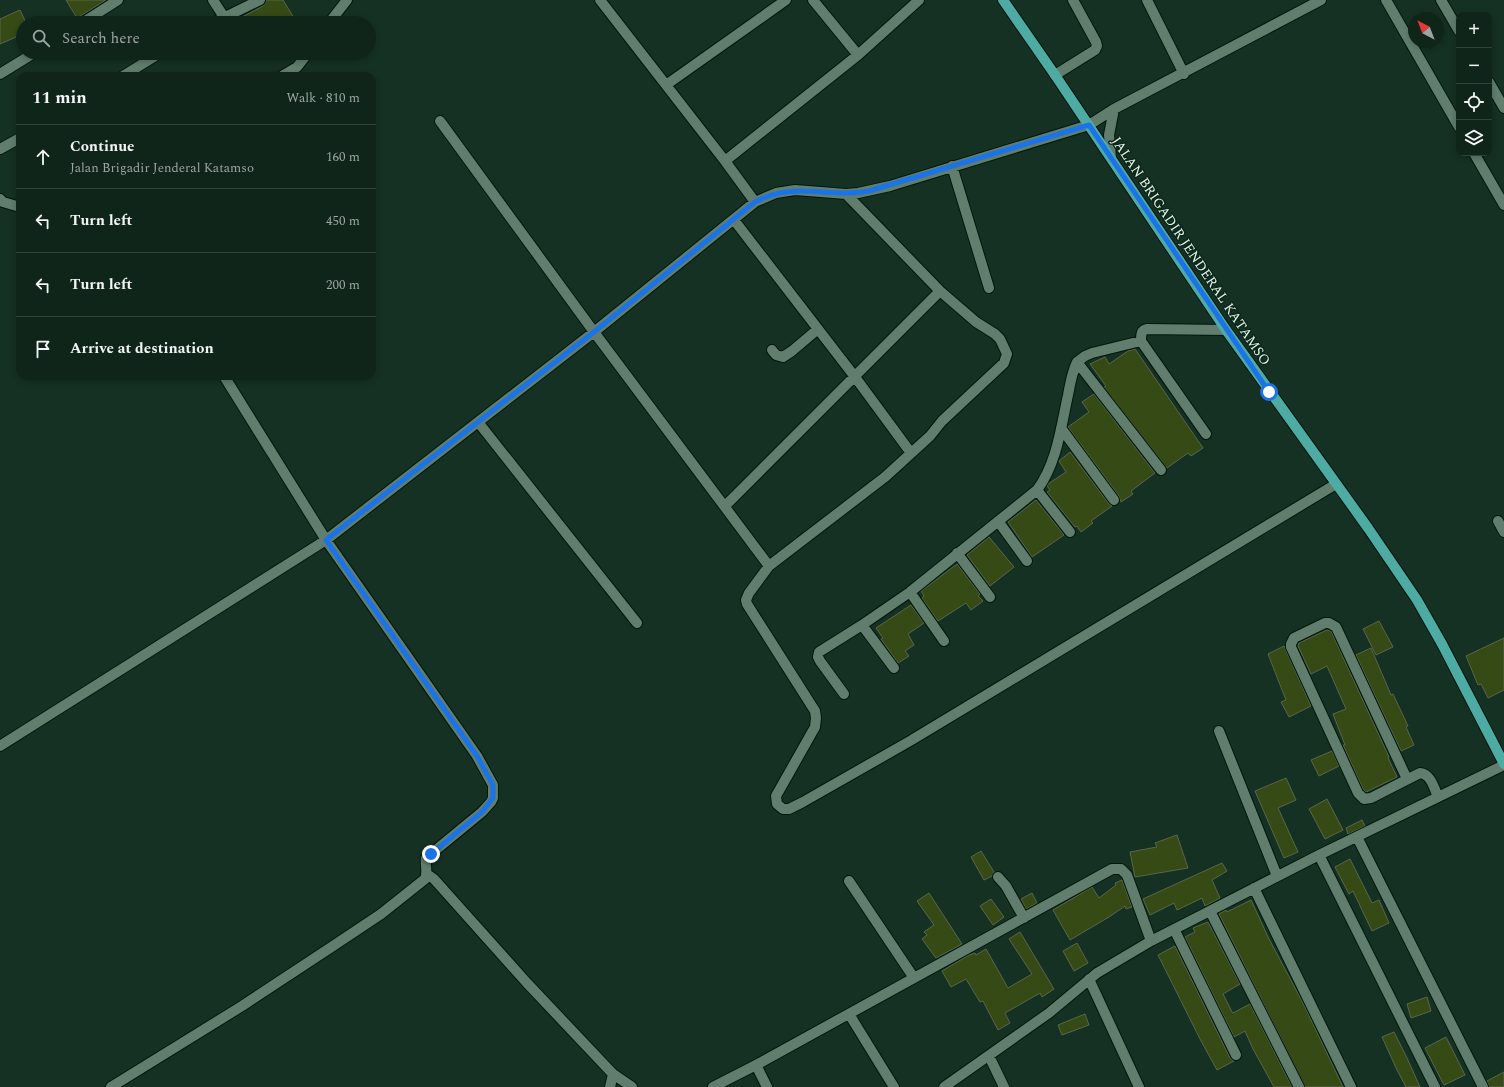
<!DOCTYPE html>
<html lang="en">
<head>
<meta charset="utf-8">
<style>
  :root { --surface:#10251a; --page:#1e3127; --text:#f1f3f6; --muted:#9ca5a2; --line:#304239 }
  body { margin:0; font-family:Spectral,serif; background:var(--page); color:var(--text) }
  .controls { position:absolute; right:12px; top:12px; display:grid; overflow:hidden; border-radius:8px; box-shadow:0 2px 6px #0003 }
  .controls button { width:36px; height:36px; display:grid; place-items:center; padding:0; border:0; border-bottom:1px solid var(--line); background:var(--surface); color:var(--text); font:20px sans-serif }
  .compass { position:absolute; left:1408px; top:12px; width:36px; height:36px; border-radius:50%; background:var(--surface); box-shadow:0 2px 6px #0003; rotate:318deg }
  .stop { position:absolute; width:12px; height:12px; margin:-9px; border:3px solid #1a73e8; border-radius:50%; background:#fff }
  .stop.end { background:#1a73e8; border-color:#fff; box-shadow:0 1px 4px #0008 }
  .list { margin:0; padding:0; list-style:none }
  h2 { display:flex; justify-content:space-between; align-items:center; height:52px; margin:0; padding:0 16px; font-size:17px }
  h2 small { font-size:13px; font-weight:400; color:var(--muted) }
  .list li { display:grid; grid-template-columns:26px 1fr auto; gap:12px; align-items:center; box-sizing:border-box; height:64px; padding:0 16px; border-top:1px solid var(--line) }
  .list b { display:block; font-size:15px; white-space:nowrap }
  .list p { margin:0; font-size:13px; white-space:nowrap; color:var(--muted) }
  .list em { font-size:13px; font-style:normal; color:var(--muted) }
  .icon { flex:none; width:22px; height:22px; fill:none; stroke:currentColor; stroke-width:2; stroke-linecap:round; stroke-linejoin:round }
  .map { position:relative; flex:none; width:1504px; height:1087px; overflow:hidden }
  .search { position:absolute; background:var(--surface); box-shadow:0 2px 6px #0003; left:16px; top:16px; width:360px; height:44px; display:flex; align-items:center; gap:10px; box-sizing:border-box; padding:0 14px; border-radius:22px; color:var(--muted); font-size:15px }
  .panel { position:absolute; background:var(--surface); box-shadow:0 2px 6px #0003; left:16px; top:72px; width:360px; height:308px; border-radius:12px }
  .map>svg:first-child { display:block }
  .building { fill:#354a14; stroke:#5a664c }
  .lines { fill:none; stroke-linecap:round; stroke-linejoin:round }
  .minor-casing { stroke:#00180c; stroke-width:12 }
  .major-casing { stroke:#00180c; stroke-width:12 }
  .minor { stroke:#607d6d; stroke-width:10 }
  .major { stroke:#4eaba3; stroke-width:10 }
  .route { stroke:#1a73e8; stroke-width:5 }
  .labels { text-anchor:middle; dominant-baseline:central; stroke-width:3; stroke-linejoin:round; paint-order:stroke }
  .street-label { font-size:14px; fill:#e3f3e9; stroke:#0b271a }
</style>
</head>
<body>
<div class="map">
<svg width="1504" height="1087" viewBox="0 0 1504 1087">
  <rect width="100%" height="100%" fill="#153123"/>
  <!-- building -->
  <path class="building" d="M 66,0 L 106,0 L 77,18 Z
    M 266,0 L 283,0 L 297,23 L 231,23 L 263,6 Z
    M 20,10 L 26,23 L 23,23 L 23,34 L 0,44 L 0,19 Z
    M 1135,349 L 1203,448 L 1191,456 L 1188,453 L 1167,468 L 1104,387 L 1106,386 L 1090,364 L 1105,357 L 1109,364 L 1128,351 Z
    M 1094,394 L 1155,473 L 1131,491 L 1133,494 L 1121,502 L 1119,496 L 1068,427 L 1089,412 L 1082,402 Z
    M 1070,452 L 1109,504 L 1112,506 L 1091,521 L 1093,523 L 1081,532 L 1077,526 L 1075,527 L 1047,492 L 1050,490 L 1047,486 L 1048,484 L 1066,472 L 1059,461 Z
    M 1036,500 L 1064,535 L 1032,557 L 1008,522 Z
    M 989,537 L 1014,567 L 990,586 L 967,555 Z
    M 957,564 L 980,594 L 978,596 L 983,601 L 971,610 L 966,603 L 938,621 L 922,598 L 924,596 L 921,591 Z
    M 911,605 L 924,623 L 908,634 L 914,645 L 905,651 L 909,656 L 898,663 L 881,639 L 883,638 L 876,628 Z
    M 1379,621 L 1393,647 L 1376,655 L 1363,629 Z
    M 1327,630 L 1331,631 L 1336,642 L 1389,757 L 1388,757 L 1389,760 L 1397,777 L 1366,792 L 1363,789 L 1343,745 L 1345,745 L 1333,714 L 1346,709 L 1327,666 L 1311,674 L 1298,646 L 1299,643 Z
    M 1504,638 L 1504,690 L 1488,698 L 1481,684 L 1478,685 L 1466,656 Z
    M 1284,646 L 1311,706 L 1289,717 L 1281,702 L 1286,700 L 1268,654 Z
    M 1371,648 L 1391,695 L 1393,694 L 1408,726 L 1406,727 L 1414,745 L 1401,751 L 1356,655 Z
    M 1332,751 L 1339,766 L 1319,776 L 1311,760 Z
    M 1286,778 L 1296,800 L 1278,808 L 1298,852 L 1284,858 L 1255,791 Z
    M 1327,799 L 1343,830 L 1325,839 L 1309,809 Z
    M 1362,820 L 1365,826 L 1348,834 L 1346,828 Z
    M 1177,835 L 1188,868 L 1135,877 L 1130,852 L 1157,847 L 1155,843 Z
    M 981,851 L 994,872 L 992,876 L 984,880 L 971,857 Z
    M 1350,859 L 1372,903 L 1379,900 L 1389,923 L 1372,931 L 1353,891 L 1349,894 L 1335,867 Z
    M 1222,863 L 1227,871 L 1212,880 L 1220,898 L 1205,906 L 1202,898 L 1177,910 L 1174,903 L 1150,915 L 1143,899 Z
    M 1122,880 L 1132,907 L 1126,909 L 1125,906 L 1109,917 L 1070,940 L 1053,910 L 1092,887 L 1099,898 L 1116,885 L 1115,883 Z
    M 929,893 L 962,944 L 936,958 L 922,939 L 927,935 L 924,932 L 934,925 L 917,901 Z
    M 1032,893 L 1037,903 L 1026,909 L 1021,899 Z
    M 991,899 L 1004,917 L 993,925 L 980,906 Z
    M 1251,900 L 1269,939 L 1303,1003 L 1343,1087 L 1305,1087 L 1219,914 L 1226,910 L 1227,912 Z
    M 1208,922 L 1240,984 L 1223,994 L 1232,1012 L 1233,1013 L 1250,1004 L 1292,1087 L 1274,1087 L 1253,1049 L 1245,1031 L 1234,1037 L 1185,937 L 1195,932 L 1193,928 Z
    M 1020,932 L 1054,989 L 1042,997 L 1040,993 L 1005,1013 L 1010,1023 L 998,1030 L 983,1001 L 980,1002 L 966,979 L 951,987 L 942,971 L 969,955 L 975,953 L 976,955 L 986,949 L 1008,988 L 1032,974 L 1009,939 Z
    M 1077,943 L 1088,963 L 1074,971 L 1063,951 Z
    M 1175,946 L 1230,1058 L 1234,1061 L 1217,1070 L 1200,1039 L 1158,955 Z
    M 1427,997 L 1431,1011 L 1411,1018 L 1407,1004 Z
    M 1085,1014 L 1089,1025 L 1062,1035 L 1058,1025 Z
    M 1394,1032 L 1407,1058 L 1420,1087 L 1406,1087 L 1397,1070 L 1382,1037 Z
    M 1446,1037 L 1465,1075 L 1444,1085 L 1425,1048 Z
    M 1504,1072 L 1504,1087 L 1489,1087 L 1487,1081 Z"/>
  <g class="lines">
    <!-- minor casing -->
    <g class="minor-casing">
      <path id="minor" d="M 213,0 L 224,17
        M 600,0 L 725,161 L 755,202
        M 813,0 L 858,55
        M 1147,0 L 1184,74
        M 1386,0 L 1459,127
        M 1441,0 L 1459,31
        M 82,23 L 118,0
        M 213,23 L 260,0
        M 329,23 L 347,0
        M 0,74 L 34,53
        M 1055,75 L 1095,50 L 1097,46 L 1096,42 L 1073,0
        M 123,76 L 160,53
        M 282,76 L 297,67 L 308,53
        M 1489,82 L 1504,108
        M 666,85 L 786,0
        M 440,121 L 594,332 L 769,566
        M 0,149 L 20,138
        M 1474,153 L 1504,205
        M 1111,158 L 1109,135 L 1114,109
        M 725,161 L 858,55 L 919,0
        M 952,166 L 989,288
        M 846,194 L 940,291 L 976,322 L 995,334 L 1000,339 L 1007,354 L 1004,363 L 942,421 L 930,436 L 885,477 L 769,566 L 749,593 L 746,600 L 747,604 L 815,711 L 816,718 L 815,727 L 776,796 L 777,804 L 783,809 L 789,809 L 803,802 L 910,741 L 1336,484
        M 0,199 L 3,202 L 20,207
        M 734,220 L 855,377 L 911,453
        M 1141,341 L 1092,353 L 1085,356 L 1077,362 L 1161,470
        M 772,350 L 776,355 L 783,357 L 792,351 L 818,329
        M 478,422 L 637,623
        M 1061,428 L 1114,500
        M 1206,434 L 1141,341 C 1141,335 1141,330 1147,329 L 1226,330
        M 1037,490 L 1070,532
        M 725,506 L 940,291
        M 998,521 L 1027,561
        M 1498,521 L 1504,532
        M 957,553 L 990,597
        M 910,592 L 944,641
        M 862,625 L 894,668
        M 844,694 L 820,661 L 818,657 L 819,652 L 862,625 L 910,592 L 1037,490 C 1057,463 1061,427 1068,395 C 1070,384 1072,372 1077,362
        M 1219,731 L 1277,876
        M 0,746 L 326,540 L 594,332 L 755,202 L 776,193 L 795,190 L 846,194 L 858,193 L 890,186 L 1089,125 L 1114,109 L 1321,0
        M 1407,779 L 1336,627 L 1329,623 L 1325,623 L 1294,638 L 1291,644 L 1291,647 L 1358,793 L 1364,799 L 1371,798 L 1420,773 C 1431,774 1434,788 1438,797
        M 1357,837 L 1483,1087
        M 1319,855 L 1435,1087
        M 427,874 L 434,879 L 527,983 L 613,1074 L 632,1087
        M 998,877 L 1006,886 L 1024,918
        M 849,881 L 914,978
        M 1254,888 L 1351,1087
        M 1210,911 L 1299,1087
        M 1174,929 L 1236,1055
        M 1089,979 L 1139,1087
        M 849,1014 L 894,1087
        M 989,1056 L 1004,1087
        M 756,1065 L 767,1087
        M 111,1087 L 242,1006 L 333,946 L 381,914 L 425,879 C 428,872 425,865 426,858 L 482,812 L 491,802 L 493,798 L 493,785 L 477,756 L 326,540 L 224,376
        M 610,1087 L 613,1074
        M 713,1087 L 756,1065 L 1112,869 L 1121,869 L 1127,875 L 1151,941
        M 944,1087 L 1049,1013 L 1097,973 L 1151,941 L 1319,855 L 1504,765"/>
    </g>
    <!-- major casing -->
    <g class="major-casing">
      <path id="major" d="M 1003,0 L 1055,75 L 1226,330 L 1368,528 L 1417,600 L 1442,644 L 1504,764"/>
    </g>
    <!-- minor -->
    <use href="#minor" class="minor"/>
    <!-- major -->
    <use href="#major" class="major"/>
  </g>
  <g class="lines">
    <!-- route -->
    <path class="route" d="M 431,854 L 482,812 L 493,798 L 493,785 L 477,756 L 326,540 L 594,332 L 755,202 C 796,180 828,199 869,191 L 1089,125 L 1269,392"/>
  </g>
  <g class="labels">
    <!-- street labels -->
    <g class="street-label">
      <text transform="translate(1191 251) rotate(56)">JALAN BRIGADIR JENDERAL KATAMSO</text>
    </g>
  </g>
</svg>
<div class="controls">
<button>+</button>
<button>−</button>
<button><svg class="icon" aria-label="locate" viewBox="0 0 24 24"><circle cx="12" cy="12" r="6"/><path d="M12 2v4M12 18v4M2 12h4M18 12h4"/></svg></button>
<button><svg class="icon" aria-label="layers" viewBox="0 0 24 24"><path d="M12 4l9 5-9 5-9-5zM3 14l9 5 9-5"/></svg></button>
</div>
<svg class="compass" viewBox="-18 -18 36 36"><path d="M0-13l5 13h-10z" fill="#e53935"/><path d="M0 13l5-13h-10z" fill="#9ca5a2"/></svg>
<div class="stop" style="left:1269px;top:392px"></div>
<div class="stop end" style="left:431px;top:854px"></div>
<div class="search"><svg class="icon" aria-label="search" viewBox="0 0 24 24"><circle cx="10" cy="10" r="6"/><path d="M15 15l6 6"/></svg>Search here</div>
<section class="panel">
<h2>11 min<small>Walk · 810 m</small></h2>
<ul class="list">
<li><svg class="icon" aria-label="ahead" viewBox="0 0 24 24"><path d="M12 20V5M6 11l6-6 6 6"/></svg><div><b>Continue</b><p>Jalan Brigadir Jenderal Katamso</p></div><em>160 m</em></li>
<li><svg class="icon" aria-label="left" viewBox="0 0 24 24"><path d="M17 20v-9H6M10 6l-5 5 5 5"/></svg><div><b>Turn left</b></div><em>450 m</em></li>
<li><svg class="icon" aria-label="left" viewBox="0 0 24 24"><path d="M17 20v-9H6M10 6l-5 5 5 5"/></svg><div><b>Turn left</b></div><em>200 m</em></li>
<li><svg class="icon" aria-label="arrive" viewBox="0 0 24 24"><path d="M6 21V4h12l-3 4 3 4H6"/></svg><div><b>Arrive at destination</b></div></li>
</ul>
</section>
</div>
</body>
</html>
